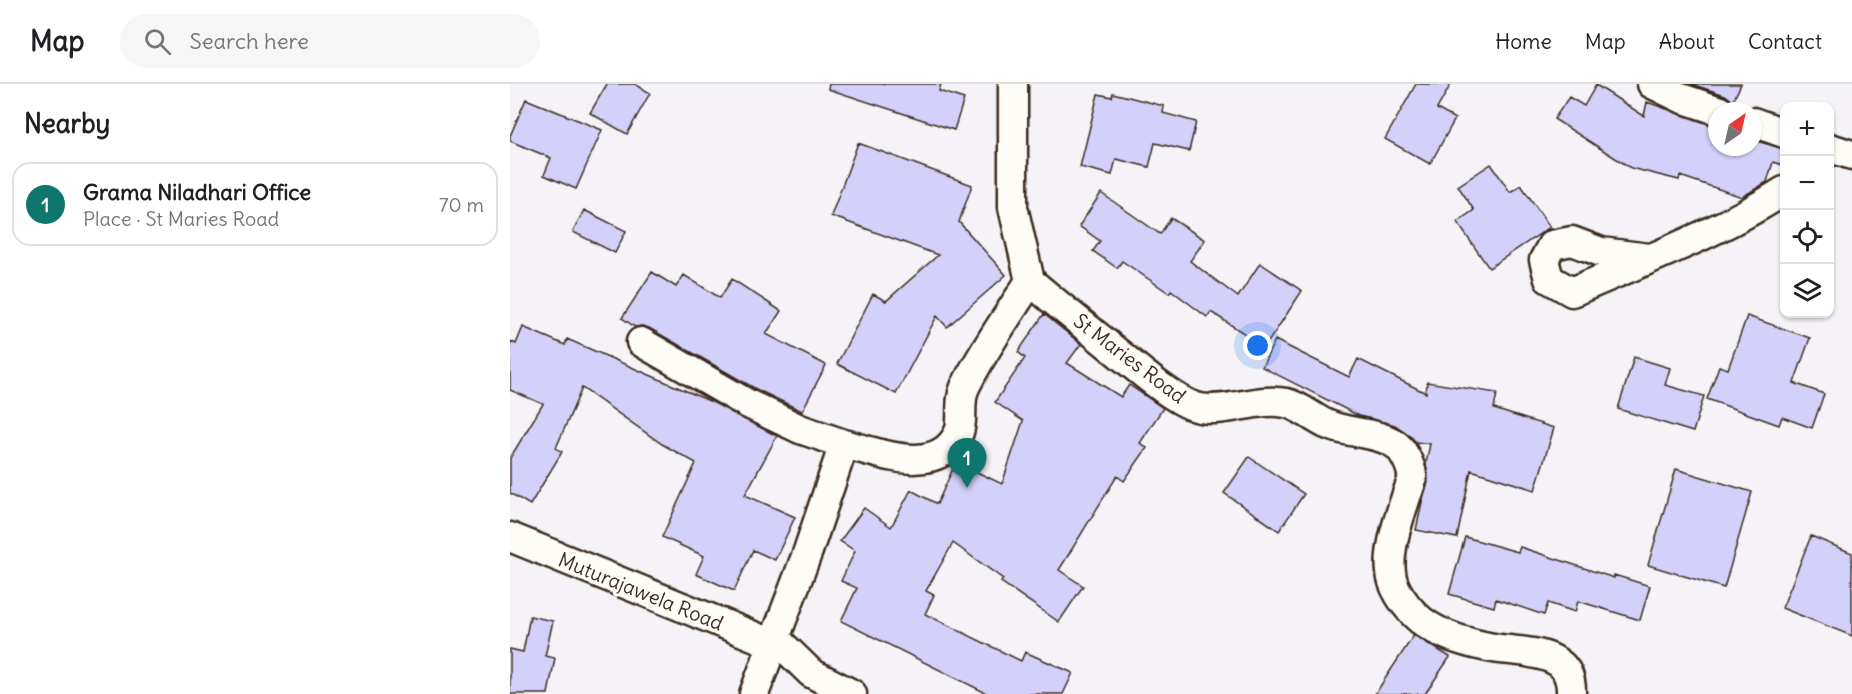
<!DOCTYPE html>
<html lang="en">
<head>
<meta charset="utf-8">
<style>
  :root { --surface:#fff; --page:#f6f6f6; --text:#202124; --muted:#757577; --line:#e0e0e0; --accent:#0f766e }
  body { margin:0; font-family:Delius,sans-serif; background:var(--page); color:var(--text) }
  .controls { position:absolute; right:18px; top:18px; display:grid; overflow:hidden; border-radius:12px; box-shadow:0 2px 4px #0004 }
  .controls button { width:54px; height:54px; display:grid; place-items:center; padding:0; border:0; border-bottom:2px solid var(--line); background:var(--surface); color:var(--text); font:30px sans-serif }
  .compass { position:absolute; left:1198px; top:18px; width:54px; height:54px; border-radius:50%; background:var(--surface); box-shadow:0 2px 4px #0004; rotate:34deg }
  .you { position:absolute; left:748px; top:262px; width:21px; height:21px; margin:-15px; border:4px solid #fff; border-radius:50%; background:#1a73e8; box-shadow:0 0 0 9px #1a73e833 }
  .badge { display:grid; place-items:center; width:39px; height:39px; border-radius:50%; background:var(--accent); color:#fff; font-size:20px; font-weight:700 }
  .pin { position:absolute; translate:-50% -50px; filter:drop-shadow(0 2px 3px #0008) }
  .pin::after { content:''; position:absolute; top:32px; width:21px; height:18px; background:inherit; clip-path:polygon(0 0,100% 0,50% 100%) }
  .list { margin:0; padding:0; list-style:none }
  h2 { display:flex; justify-content:space-between; align-items:center; height:78px; margin:0; padding:0 24px; font-size:26px }
  h2 small { font-size:20px; font-weight:400; color:var(--muted) }
  .list li { display:grid; grid-template-columns:39px 1fr auto; gap:18px; align-items:center; box-sizing:border-box; height:84px; margin:0 12px 12px; padding:0 12px; border:2px solid var(--line); border-radius:18px }
  .list b { display:block; font-size:22px; white-space:nowrap }
  .list p { margin:0; font-size:20px; white-space:nowrap; color:var(--muted) }
  .list em { font-size:20px; font-style:normal; color:var(--muted) }
  .icon { flex:none; width:33px; height:33px; fill:none; stroke:currentColor; stroke-width:2; stroke-linecap:round; stroke-linejoin:round }
  .map { position:relative; flex:none; width:1342px; height:610px; overflow:hidden }
  header { display:flex; align-items:center; gap:36px; box-sizing:border-box; height:84px; padding:0 30px; background:var(--surface); border-bottom:2px solid var(--line) }
  header strong { font-size:28px }
  nav { display:flex; gap:33px; margin-inline-start:auto; font-size:21px }
  .search { width:420px; height:54px; background:var(--page); display:flex; align-items:center; gap:15px; box-sizing:border-box; padding:0 21px; border-radius:33px; color:var(--muted); font-size:22px }
  main { display:flex }
  aside { flex:1; background:var(--surface) }
  .map>svg:first-child { display:block }
  .building { fill:#d3d1fa; stroke:#3b2a1e; stroke-width:1.5 }
  .lines { fill:none; stroke-linecap:round; stroke-linejoin:round }
  .minor-casing { stroke:#3b2a1e; stroke-width:33 }
  .minor { stroke:#fdfcf7; stroke-width:28 }
  .labels { text-anchor:middle; dominant-baseline:central; stroke-width:6; stroke-linejoin:round; paint-order:stroke }
  .street-label { font-size:20px; fill:#3b2a1e; stroke:#fdfcf7 }
</style>
</head>
<body>
<header>
<strong>Map</strong>
<div class="search"><svg class="icon" aria-label="search" viewBox="0 0 24 24"><circle cx="10" cy="10" r="6"/><path d="M15 15l6 6"/></svg>Search here</div>
<nav><a>Home</a><a>Map</a><a>About</a><a>Contact</a></nav>
</header>
<main>
<aside>
<h2>Nearby<small></small></h2>
<ul class="list">
<li><span class="badge">1</span><div><b>Grama Niladhari Office</b><p>Place · St Maries Road</p></div><em>70 m</em></li>
</ul>
</aside>
<div class="map">
<svg width="1342" height="610" viewBox="0 0 1342 610">
  <rect width="100%" height="100%" fill="#f5f3f8"/>
  <filter id="ink" filterUnits="userSpaceOnUse"><feTurbulence type="fractalNoise" baseFrequency=".0167" numOctaves="2"/><feDisplacementMap in="SourceGraphic" scale="12" xChannelSelector="R" yChannelSelector="G"/><feConvolveMatrix kernelMatrix="1 2 1 2 8 2 1 2 1" color-interpolation-filters="sRGB"/></filter>
  <g filter="url(#ink)">
    <!-- building -->
    <path class="building" d="M 97,0 L 125,0 L 140,9 L 117,50 L 80,29 Z
      M 319,0 L 431,0 L 429,7 L 454,15 L 444,46 L 318,5 Z
      M 906,0 L 941,0 L 927,25 L 945,35 L 920,80 L 875,55 Z
      M 1181,0 L 1231,0 L 1223,17 L 1215,11 Z
      M 1086,1 L 1134,32 L 1137,18 L 1207,43 L 1207,63 L 1243,63 L 1243,56 L 1275,65 L 1275,82 L 1263,78 L 1257,98 L 1232,113 L 1170,92 L 1169,96 L 1121,84 L 1044,35 L 1059,13 L 1074,22 Z
      M 603,9 L 654,22 L 653,29 L 686,38 L 679,67 L 645,59 L 639,83 L 606,75 L 602,91 L 570,83 L 588,10 L 602,13 Z
      M 16,15 L 92,46 L 66,105 L 34,91 L 41,74 L 0,57 L 0,52 Z
      M 348,59 L 462,101 L 449,138 L 496,191 L 437,243 L 427,232 L 386,310 L 327,280 L 363,210 L 376,217 L 428,171 L 321,132 Z
      M 981,80 L 1000,108 L 1011,101 L 1040,143 L 979,184 L 947,138 L 964,126 L 948,102 Z
      M 591,109 L 650,150 L 661,134 L 695,156 L 680,177 L 728,213 L 750,179 L 792,207 L 755,263 L 701,228 L 697,233 L 661,206 L 659,209 L 612,177 L 607,184 L 583,167 L 590,157 L 569,142 Z
      M 74,126 L 116,147 L 105,169 L 63,148 Z
      M 142,188 L 166,203 L 174,191 L 210,214 L 222,195 L 271,227 L 256,250 L 316,281 L 292,327 L 246,305 L 139,244 L 132,242 L 125,243 L 112,234 Z
      M 534,230 L 571,260 L 557,279 L 611,313 L 619,301 L 653,324 L 630,359 L 637,364 L 614,397 L 607,392 L 549,486 L 573,502 L 549,538 L 491,498 L 493,495 L 443,459 L 416,507 L 424,511 L 415,530 L 511,577 L 515,568 L 563,589 L 553,610 L 478,610 L 331,537 L 347,504 L 331,497 L 345,467 L 330,457 L 354,424 L 381,443 L 401,406 L 427,420 L 446,378 L 492,400 L 513,337 L 485,318 L 515,274 L 508,268 Z
      M 1237,232 L 1300,254 L 1284,299 L 1314,310 L 1302,344 L 1272,333 L 1269,341 L 1197,315 L 1209,282 L 1218,285 Z
      M 13,243 L 55,261 L 57,255 L 204,319 L 267,352 L 235,411 L 285,433 L 265,476 L 243,466 L 224,507 L 186,490 L 194,472 L 152,453 L 186,379 L 152,360 L 72,304 L 46,364 L 52,368 L 20,421 L 0,409 L 0,374 L 33,320 L 0,306 L 0,257 L 6,260 Z
      M 765,256 L 839,293 L 848,275 L 916,309 L 917,298 L 987,309 L 984,325 L 1044,344 L 1025,406 L 961,386 L 947,454 L 906,446 L 912,418 L 918,398 L 916,379 L 920,360 L 906,358 L 898,350 L 885,341 L 849,332 L 752,283 Z
      M 1124,273 L 1160,284 L 1155,301 L 1194,312 L 1183,348 L 1108,325 Z
      M 739,373 L 794,410 L 769,447 L 714,409 Z
      M 1166,385 L 1242,408 L 1214,504 L 1138,481 Z
      M 1301,452 L 1342,469 L 1342,552 L 1272,524 Z
      M 955,453 L 1008,468 L 1010,463 L 1104,494 L 1104,491 L 1140,502 L 1130,536 L 1068,517 L 1065,528 L 1038,519 L 1034,531 L 986,515 L 984,523 L 939,510 Z
      M 20,532 L 43,537 L 35,572 L 45,574 L 38,610 L 0,610 L 0,565 L 13,568 Z
      M 904,551 L 940,573 L 915,610 L 865,610 Z"/>
    <g class="lines">
      <!-- minor casing -->
      <g class="minor-casing">
        <path id="minor" d="M 1142,0 L 1171,14 L 1210,27
          M 1243,38 L 1274,49
          M 1320,64 L 1342,71
          M 1139,174 L 1091,168 L 1062,157 L 1042,161 L 1034,176 L 1039,195 L 1062,208 C 1133,177 1209,149 1274,107
          M 520,197 C 549,222 579,245 608,269 C 627,284 667,320 690,324 C 718,329 748,313 776,319 C 790,322 803,334 816,340 C 837,350 865,347 885,360 C 893,365 901,382 902,391 C 903,397 898,406 896,413 C 889,434 878,465 881,488 C 882,503 894,520 905,531 C 923,549 953,558 978,563 C 1010,570 1063,562 1061,610
          M 131,258 L 238,320 L 290,345 L 334,360
          M 0,453 L 263,560
          M 265,554 L 301,589 L 342,610
          M 244,610 L 298,467 L 334,360 C 370,369 428,394 449,348 C 454,335 448,318 455,303 C 473,266 498,232 520,197 L 503,123 L 503,0"/>
      </g>
      <!-- minor -->
      <use href="#minor" class="minor"/>
    </g>
  </g>
  <g class="labels">
    <!-- street labels -->
    <g class="street-label">
      <text transform="translate(620 274) rotate(37)">St Maries Road</text>
      <text transform="translate(131 507) rotate(22)">Muturajawela Road</text>
    </g>
  </g>
</svg>
<div class="controls">
<button>+</button>
<button>−</button>
<button><svg class="icon" aria-label="locate" viewBox="0 0 24 24"><circle cx="12" cy="12" r="6"/><path d="M12 2v4M12 18v4M2 12h4M18 12h4"/></svg></button>
<button><svg class="icon" aria-label="layers" viewBox="0 0 24 24"><path d="M12 4l9 5-9 5-9-5zM3 14l9 5 9-5"/></svg></button>
</div>
<svg class="compass" viewBox="-18 -18 36 36"><path d="M0-13l5 13h-10z" fill="#e53935"/><path d="M0 13l5-13h-10z" fill="#757577"/></svg>
<div class="you"></div>
<div class="pin badge" style="left:457px;top:404px">1</div>
</div>
</main>
</body>
</html>
